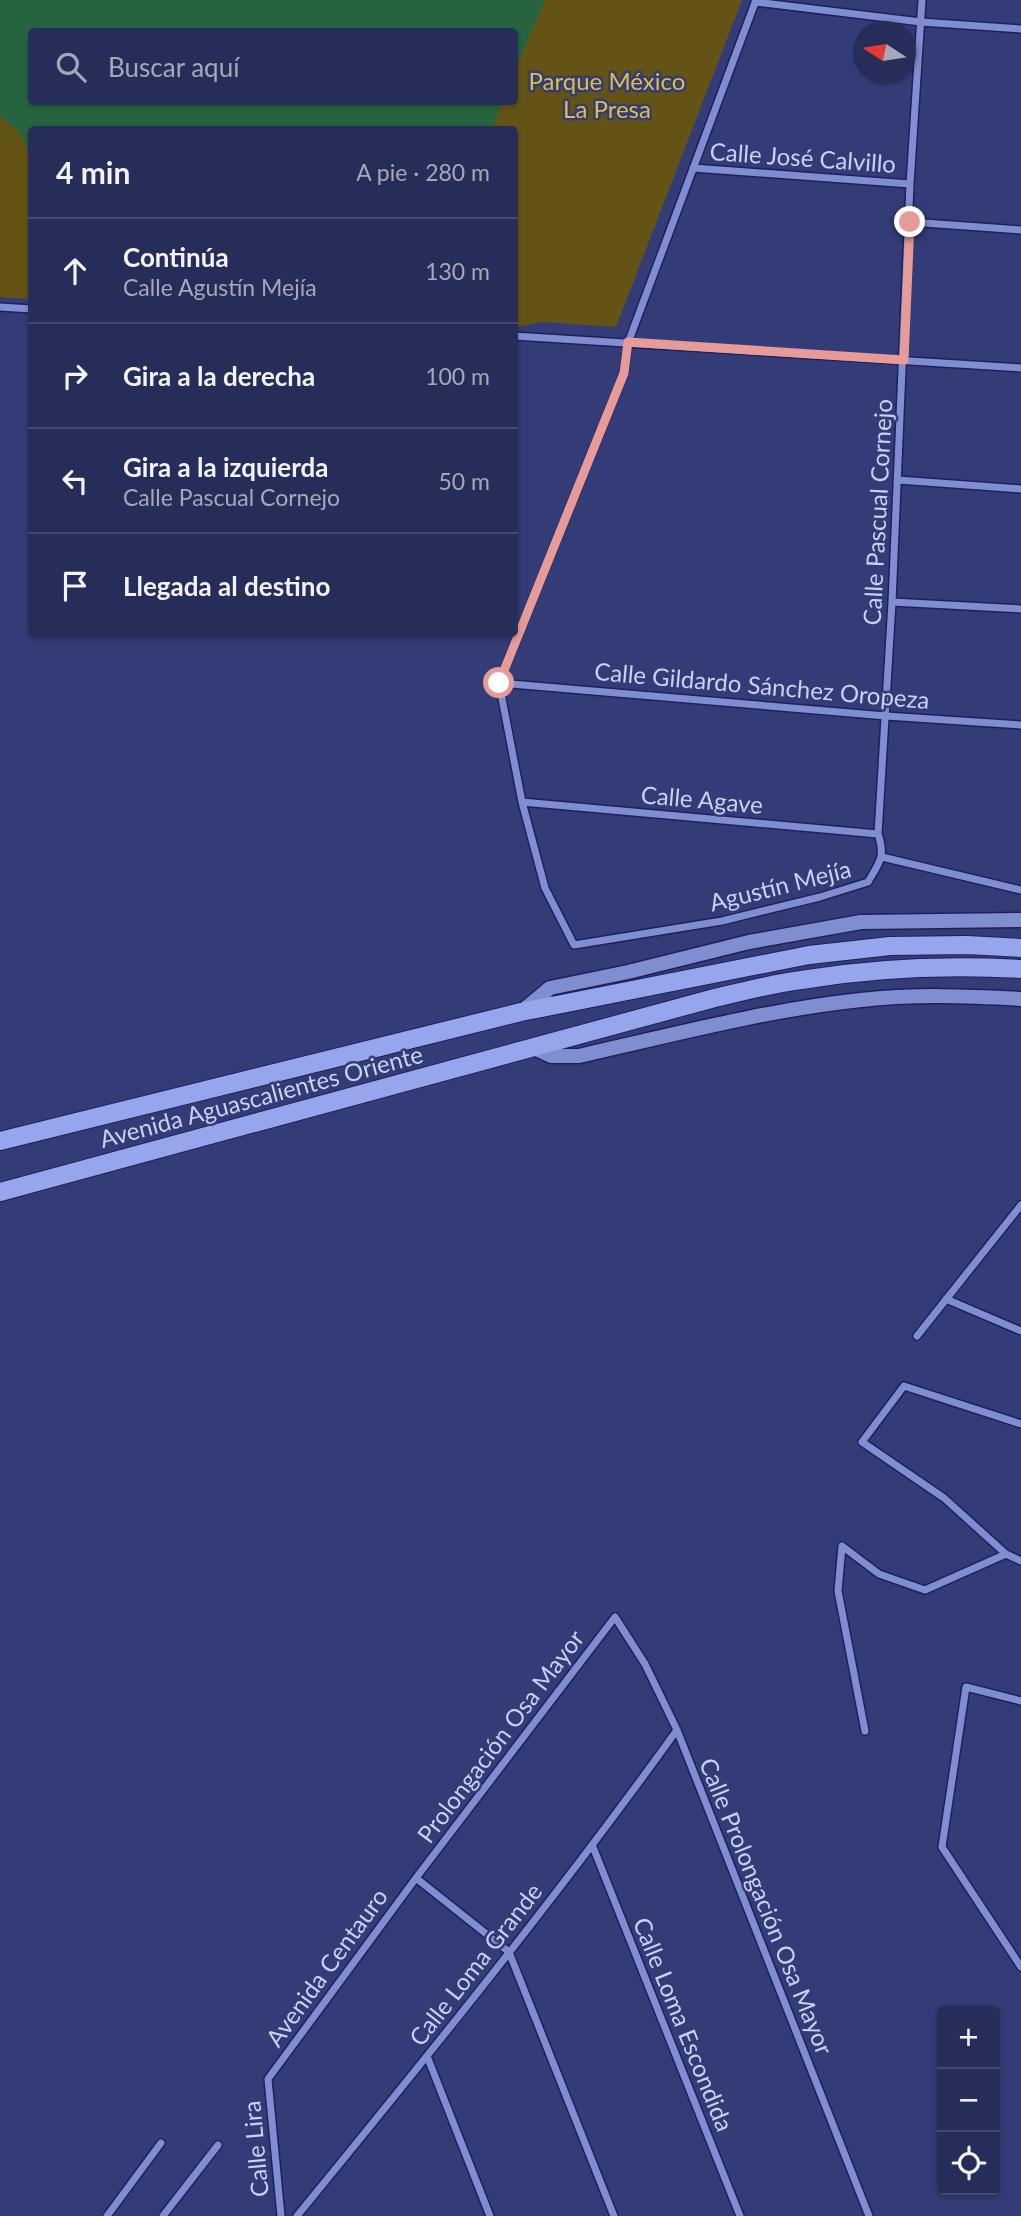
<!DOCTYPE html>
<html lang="es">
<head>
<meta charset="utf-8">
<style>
  :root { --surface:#272d59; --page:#333962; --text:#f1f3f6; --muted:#a4a8ba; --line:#43496f }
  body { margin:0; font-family:Lato,sans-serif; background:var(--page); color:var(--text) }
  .controls { position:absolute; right:21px; bottom:21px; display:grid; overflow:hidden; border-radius:7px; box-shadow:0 2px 5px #0004 }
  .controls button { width:63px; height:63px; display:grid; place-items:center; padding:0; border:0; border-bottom:2px solid var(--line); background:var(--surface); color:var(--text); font:35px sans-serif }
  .compass { position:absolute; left:853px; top:21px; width:63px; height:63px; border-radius:50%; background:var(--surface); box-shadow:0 2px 5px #0004; rotate:282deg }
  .stop { position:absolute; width:21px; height:21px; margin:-16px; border:5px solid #e69b98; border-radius:50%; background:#fff }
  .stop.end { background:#e69b98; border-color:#fff; box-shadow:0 2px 7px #0008 }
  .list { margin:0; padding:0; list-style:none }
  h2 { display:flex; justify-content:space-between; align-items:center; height:91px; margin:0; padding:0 28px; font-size:30px }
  h2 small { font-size:23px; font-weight:400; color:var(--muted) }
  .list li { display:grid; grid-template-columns:46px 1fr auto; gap:21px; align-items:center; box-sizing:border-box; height:105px; padding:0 28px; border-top:2px solid var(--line) }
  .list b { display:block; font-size:26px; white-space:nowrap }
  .list p { margin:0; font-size:23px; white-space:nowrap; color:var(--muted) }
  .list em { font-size:23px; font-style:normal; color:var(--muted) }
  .icon { flex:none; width:38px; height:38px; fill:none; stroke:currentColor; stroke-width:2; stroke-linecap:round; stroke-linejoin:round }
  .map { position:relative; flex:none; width:1021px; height:2216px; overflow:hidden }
  .search { position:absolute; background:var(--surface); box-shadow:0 2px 5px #0004; left:28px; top:28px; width:490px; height:77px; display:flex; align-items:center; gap:18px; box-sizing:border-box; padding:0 24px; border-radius:7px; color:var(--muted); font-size:26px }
  .panel { position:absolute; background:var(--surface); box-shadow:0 2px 5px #0004; left:28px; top:126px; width:490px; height:511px; border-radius:7px }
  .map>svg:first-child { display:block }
  .green { fill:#635416; fill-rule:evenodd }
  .water { fill:#266440 }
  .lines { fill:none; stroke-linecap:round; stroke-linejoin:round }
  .street-casing { stroke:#1d2159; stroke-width:10 }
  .secondary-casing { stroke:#1d2159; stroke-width:17 }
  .primary-casing { stroke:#1d2159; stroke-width:20 }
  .street { stroke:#808dd0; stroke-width:7 }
  .secondary { stroke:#808dd0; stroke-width:14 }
  .primary { stroke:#97a5ec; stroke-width:18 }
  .route { stroke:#e69b98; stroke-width:9 }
  .labels { text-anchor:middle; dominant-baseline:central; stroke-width:5; stroke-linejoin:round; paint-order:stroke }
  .park-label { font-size:24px; fill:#dcbf46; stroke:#343c77 }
  .street-label { font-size:24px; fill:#c9d1f5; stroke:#343c77 }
</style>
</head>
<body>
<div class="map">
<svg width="1021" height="2216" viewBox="0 0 1021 2216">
  <rect width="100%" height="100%" fill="#343c77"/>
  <!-- green -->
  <path class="green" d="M 0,0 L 742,0 L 616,327 L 541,322 L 514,328 L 514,130 L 32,130 L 31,299 L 0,297 ZM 32,32 L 514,32 L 514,102 L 32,102 Z"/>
  <!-- water -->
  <path class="water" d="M 0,0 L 545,0 L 515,69 L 514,32 L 32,32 L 32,102 L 502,102 L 492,129 L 32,130 L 31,196 L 29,195 C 31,161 33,136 0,117 Z"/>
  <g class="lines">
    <!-- street casing -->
    <g class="street-casing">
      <path id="street" d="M 756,0 L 628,343 L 624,373 L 499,683 L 522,802 L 545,888 L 574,945 L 722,921 L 820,897 L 868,882 C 879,863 886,857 878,834 L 892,602 L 910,184 L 922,0
        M 755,2 L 921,22 L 1021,29
        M 693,168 L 910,184
        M 910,222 L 1021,230
        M 0,307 L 32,309
        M 514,336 L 1021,368
        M 898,480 L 1021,489
        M 892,602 L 1021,609
        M 499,683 L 886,716 L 1021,725
        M 522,802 L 878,834
        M 882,857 L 1021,890
        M 946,1299 L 1021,1331
        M 917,1336 L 1021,1205
        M 1021,1424 L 904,1386 L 862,1442 L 944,1498 L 1006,1554 L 1021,1561
        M 842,1546 L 838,1591 L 865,1731
        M 842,1546 L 879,1574 L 925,1590 L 1006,1554
        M 1021,1701 L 966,1687 L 942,1847 L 1021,1967
        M 593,1847 L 740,2216
        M 416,1878 L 509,1952 L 614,2216
        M 427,2056 L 490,2216
        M 107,2216 L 161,2143
        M 163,2216 L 218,2145
        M 281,2216 L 268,2079 L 416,1878 L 615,1617 L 645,1664 L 677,1730 L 869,2216
        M 297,2216 C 427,2057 557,1897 677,1730"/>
    </g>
    <!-- secondary casing -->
    <g class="secondary-casing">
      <path id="secondary" d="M 521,1012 L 550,988 L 628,972 L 749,942 L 861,922 L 1021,920
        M 534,1048 L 551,1056 L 579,1056 C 672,1035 766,1010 861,1000 C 914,994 968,996 1021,999"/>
    </g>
    <!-- primary casing -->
    <g class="primary-casing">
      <path id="primary" d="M 0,1141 L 521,1012 L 809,955 L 890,946 L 967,945 L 1021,948
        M 0,1192 L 711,999 C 741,992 770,984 801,980 C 874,968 947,965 1021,969"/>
    </g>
    <!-- street -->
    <use href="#street" class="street"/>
    <!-- secondary -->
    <use href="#secondary" class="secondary"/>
    <!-- primary -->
    <use href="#primary" class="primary"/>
  </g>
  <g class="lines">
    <!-- route -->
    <path class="route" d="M 499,683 L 624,373 L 628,342 L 904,360 L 910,222"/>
  </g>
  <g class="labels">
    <!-- park labels -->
    <g class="park-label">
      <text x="607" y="80">Parque México<tspan x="607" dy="28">La Presa</tspan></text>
    </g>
    <!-- street labels -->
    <g class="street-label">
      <text transform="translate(803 157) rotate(4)">Calle José Calvillo</text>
      <text transform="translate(877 512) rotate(-87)">Calle Pascual Cornejo</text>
      <text transform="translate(762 685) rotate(5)">Calle Gildardo Sánchez Oropeza</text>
      <text transform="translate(702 799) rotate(5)">Calle Agave</text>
      <text transform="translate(780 885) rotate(-14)">Agustín Mejía</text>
      <text transform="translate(261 1096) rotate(-15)">Avenida Aguascalientes Oriente</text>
      <text transform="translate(500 1736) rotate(-53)">Prolongación Osa Mayor</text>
      <text transform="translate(767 1906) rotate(68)">Calle Prolongación Osa Mayor</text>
      <text transform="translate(475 1964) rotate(-52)">Calle Loma Grande</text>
      <text transform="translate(326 1967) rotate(-54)">Avenida Centauro</text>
      <text transform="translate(684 2024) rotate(68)">Calle Loma Escondida</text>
      <text transform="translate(255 2149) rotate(-95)">Calle Lira</text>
    </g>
  </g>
</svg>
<div class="controls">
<button>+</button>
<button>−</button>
<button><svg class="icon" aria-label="locate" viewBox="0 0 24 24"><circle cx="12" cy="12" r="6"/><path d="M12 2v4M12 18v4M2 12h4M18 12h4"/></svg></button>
</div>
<svg class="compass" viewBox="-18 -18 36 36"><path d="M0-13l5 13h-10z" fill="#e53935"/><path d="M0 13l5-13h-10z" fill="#a4a8ba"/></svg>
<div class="stop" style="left:499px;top:683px"></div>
<div class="stop end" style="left:910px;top:222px"></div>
<div class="search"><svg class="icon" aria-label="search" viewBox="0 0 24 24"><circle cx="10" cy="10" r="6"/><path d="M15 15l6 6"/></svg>Buscar aquí</div>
<section class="panel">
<h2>4 min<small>A pie · 280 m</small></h2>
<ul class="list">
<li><svg class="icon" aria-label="ahead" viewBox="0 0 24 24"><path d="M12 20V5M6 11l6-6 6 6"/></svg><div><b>Continúa</b><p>Calle Agustín Mejía</p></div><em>130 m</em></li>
<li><svg class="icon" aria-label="right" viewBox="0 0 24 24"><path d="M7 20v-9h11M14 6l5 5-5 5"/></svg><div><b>Gira a la derecha</b></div><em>100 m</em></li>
<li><svg class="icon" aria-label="left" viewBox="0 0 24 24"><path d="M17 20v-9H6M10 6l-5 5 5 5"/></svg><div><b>Gira a la izquierda</b><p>Calle Pascual Cornejo</p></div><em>50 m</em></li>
<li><svg class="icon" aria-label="arrive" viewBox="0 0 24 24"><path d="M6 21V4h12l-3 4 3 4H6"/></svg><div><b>Llegada al destino</b></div></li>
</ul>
</section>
</div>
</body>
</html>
